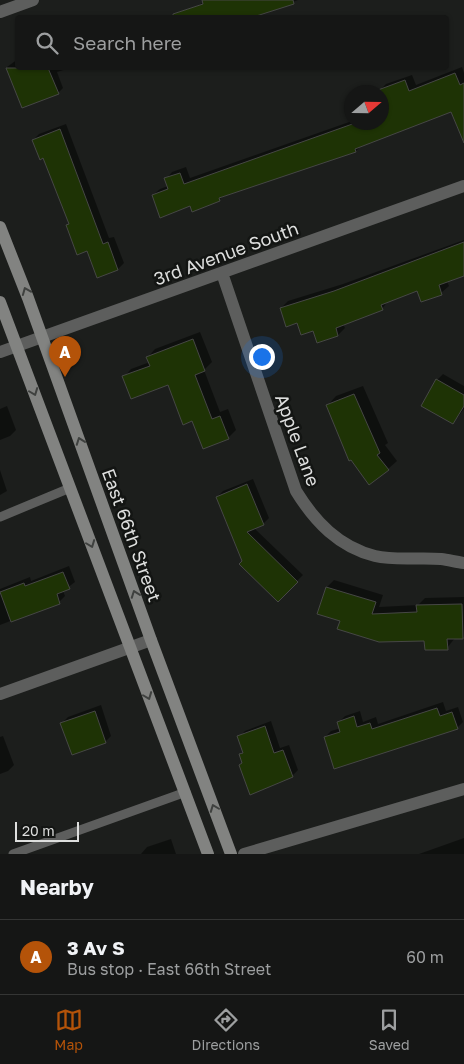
<!DOCTYPE html>
<html lang="en">
<head>
<meta charset="utf-8">
<style>
  :root { --surface:#151615; --page:#1e1f1e; --text:#f1f3f6; --muted:#9d9fa0; --line:#343534; --accent:#b45309 }
  body { margin:0; font-family:"Golos Text",sans-serif; background:var(--page); color:var(--text) }
  .compass { position:absolute; left:344px; top:85px; width:45px; height:45px; border-radius:50%; background:var(--surface); box-shadow:0 1px 4px #0004; rotate:70deg }
  .scale { position:absolute; left:15px; bottom:12px; width:64px; box-sizing:border-box; padding-left:5px; border:2px solid #dedfde; border-top:0; font-size:14px; line-height:18px; white-space:nowrap; color:#dedfde; -webkit-text-stroke:4px #131513; paint-order:stroke }
  .you { position:absolute; left:261px; top:356px; width:18px; height:18px; margin:-12px; border:4px solid #fff; border-radius:50%; background:#1a73e8; box-shadow:0 0 0 8px #1a73e833 }
  .badge { display:grid; place-items:center; width:32px; height:32px; border-radius:50%; background:var(--accent); color:#fff; font-size:16px; font-weight:700 }
  .pin { position:absolute; translate:-50% -41px; filter:drop-shadow(0 1px 2px #0008) }
  .pin::after { content:''; position:absolute; top:26px; width:18px; height:15px; background:inherit; clip-path:polygon(0 0,100% 0,50% 100%) }
  .list { margin:0; padding:0; list-style:none }
  h2 { display:flex; justify-content:space-between; align-items:center; height:65px; margin:0; padding:0 20px; font-size:21px }
  h2 small { font-size:16px; font-weight:400; color:var(--muted) }
  .list li { display:grid; grid-template-columns:32px 1fr auto; gap:15px; align-items:center; box-sizing:border-box; height:75px; padding:0 20px; border-top:1px solid var(--line) }
  .list b { display:block; font-size:19px; white-space:nowrap }
  .list p { margin:0; font-size:16px; white-space:nowrap; color:var(--muted) }
  .list em { font-size:16px; font-style:normal; color:var(--muted) }
  .icon { flex:none; width:28px; height:28px; fill:none; stroke:currentColor; stroke-width:2; stroke-linecap:round; stroke-linejoin:round }
  .map { position:relative; flex:none; width:464px; height:854px; overflow:hidden }
  .search { position:absolute; background:var(--surface); box-shadow:0 1px 4px #0004; left:15px; right:15px; top:15px; height:55px; display:flex; align-items:center; gap:12px; box-sizing:border-box; padding:0 18px; border-radius:5px; color:var(--muted); font-size:19px }
  .sheet { height:140px; background:var(--surface) }
  nav { display:flex; justify-content:space-around; align-items:center; box-sizing:border-box; height:70px; border-top:1px solid var(--line); background:var(--surface); font-size:14px; color:var(--muted) }
  nav a { display:grid; justify-items:center; gap:2px }
  nav .on { color:var(--accent) }
  .map>svg:first-child { display:block }
  .shadow { fill:#0007 }
  .building { fill:#1e3305; stroke:#464745 }
  .lines { fill:none; stroke-linecap:round; stroke-linejoin:round }
  .service { stroke:#5d5e5d; stroke-width:9 }
  .minor { stroke:#5d5e5d; stroke-width:12 }
  .secondary { stroke:#828381; stroke-width:12 }
  .oneway { stroke:#3f413f }
  .labels { text-anchor:middle; dominant-baseline:central; stroke-width:5; stroke-linejoin:round; paint-order:stroke }
  .street-label { font-size:18px; fill:#dedfde; stroke:#131513 }
</style>
</head>
<body>
<div class="map">
<svg width="464" height="854" viewBox="0 0 464 854">
  <rect width="100%" height="100%" fill="#1c1e1c"/>
  <!-- shadow -->
  <path class="shadow" d="M 206,0 L 298,0 L 250,18 L 195,8 Z
    M 18,59 L 18,68 L 70,68 L 57,72 L 63,88 L 58,93 L 22,107 L 7,67 Z
    M 462,67 L 464,73 L 464,113 L 452,111 L 361,146 L 356,151 L 224,195 L 219,200 L 190,205 L 153,195 L 160,189 L 168,186 L 166,179 L 172,172 L 186,167 L 190,178 L 352,121 L 382,122 L 382,111 L 386,109 L 380,90 L 386,84 L 412,75 L 416,85 Z
    M 66,124 L 109,238 L 114,237 L 124,263 L 118,269 L 88,250 L 70,223 L 44,157 L 33,140 L 39,134 Z
    M 464,240 L 464,275 L 447,281 L 449,286 L 441,293 L 418,289 L 388,301 L 382,309 L 343,324 L 345,328 L 338,335 L 314,329 L 298,321 L 281,308 L 288,301 L 343,284 Z
    M 200,332 L 212,362 L 204,370 L 220,412 L 228,409 L 236,430 L 228,438 L 193,420 L 168,384 L 124,377 L 131,369 L 150,362 L 148,357 L 155,349 Z
    M 443,374 L 464,386 L 464,409 L 453,423 L 437,380 Z
    M 363,386 L 388,443 L 385,445 L 397,461 L 388,469 L 328,405 L 336,396 Z
    M 7,406 L 16,430 L 10,436 L 0,440 L 0,409 Z
    M 0,470 L 7,491 L 0,495 Z
    M 253,479 L 269,518 L 263,524 L 254,528 L 303,575 L 278,600 L 244,561 L 217,497 L 223,491 Z
    M 69,566 L 75,582 L 63,591 L 65,596 L 59,602 L 0,625 L 0,589 L 30,577 L 31,581 Z
    M 334,580 L 383,595 L 379,607 L 418,605 L 425,598 L 464,597 L 464,637 L 455,638 L 447,648 L 426,640 L 341,620 L 327,587 Z
    M 443,702 L 446,711 L 458,707 L 463,722 L 457,728 L 325,737 L 331,731 L 341,728 L 339,722 L 345,716 L 360,711 L 363,722 L 376,717 L 378,724 Z
    M 101,705 L 111,736 L 105,742 L 62,723 L 68,717 Z
    M 271,721 L 280,748 L 289,745 L 298,770 L 292,776 L 240,754 L 244,751 L 239,737 L 245,731 Z
    M 3,736 L 14,765 L 8,771 L 0,774 L 0,737 Z
    M 464,838 L 464,854 L 419,854 Z
    M 171,839 L 176,854 L 141,854 L 147,847 Z"/>
  <!-- building -->
  <path class="building" d="M 202,0 L 293,0 L 294,4 L 250,18 L 173,18 L 173,14 L 203,4 Z
    M 6,68 L 48,68 L 59,94 L 22,108 Z
    M 455,73 L 460,85 L 464,83 L 464,143 L 451,112 L 355,149 L 356,152 L 219,198 L 220,201 L 192,212 L 190,206 L 160,218 L 152,195 L 168,189 L 164,178 L 180,173 L 184,184 L 358,122 L 382,122 L 382,114 L 386,112 L 382,92 L 378,90 L 405,80 L 409,91 Z
    M 60,129 L 103,244 L 108,242 L 118,270 L 97,278 L 87,251 L 77,255 L 66,225 L 69,224 L 43,158 L 40,160 L 32,140 Z
    M 464,242 L 464,276 L 439,285 L 442,295 L 421,302 L 417,291 L 381,305 L 383,310 L 336,328 L 338,336 L 317,343 L 313,331 L 301,335 L 297,323 L 286,327 L 280,308 L 334,291 Z
    M 193,339 L 205,371 L 195,375 L 212,419 L 220,416 L 229,439 L 203,449 L 192,421 L 183,425 L 168,385 L 131,399 L 122,376 L 150,366 L 146,357 Z
    M 436,379 L 464,395 L 464,406 L 453,424 L 421,406 Z
    M 354,394 L 380,453 L 377,455 L 389,470 L 369,485 L 351,460 L 349,461 L 326,405 Z
    M 247,484 L 264,525 L 247,532 L 298,582 L 278,602 L 239,564 L 242,561 L 216,497 Z
    M 63,572 L 70,589 L 57,594 L 60,604 L 11,622 L 0,592 L 24,583 L 25,586 Z
    M 326,587 L 376,602 L 372,614 L 417,612 L 416,605 L 462,604 L 463,639 L 447,639 L 448,650 L 425,650 L 424,641 L 379,642 L 337,629 L 340,621 L 317,614 Z
    M 437,708 L 440,716 L 452,712 L 458,729 L 334,769 L 324,737 L 340,732 L 337,722 L 354,716 L 357,727 L 370,723 L 372,729 Z
    M 95,711 L 106,743 L 72,755 L 60,723 Z
    M 265,726 L 274,753 L 283,750 L 293,777 L 250,795 L 239,765 L 242,763 L 239,754 L 243,753 L 237,736 Z"/>
  <g class="lines">
    <!-- service -->
    <path class="service" d="M 0,517 L 70,488
      M 13,854 L 186,792"/>
    <!-- minor -->
    <path class="minor" d="M 0,12 L 33,0
      M 222,273 L 296,491 C 315,522 339,547 375,556 C 396,561 419,557 441,559 C 449,560 456,562 464,563
      M 0,352 L 464,186
      M 0,694 L 151,640
      M 244,854 L 464,789"/>
    <!-- secondary -->
    <path class="secondary" d="M 0,227 L 28,298 L 151,640 L 231,854
      M 0,302 L 208,854"/>
  </g>
  <!-- one-way arrows -->
  <defs><path id="oneway-chevron" d="M-2-3.5L2.5 0L-2 3.5" fill="none" stroke-width="1.6" stroke-linecap="round" stroke-linejoin="round" transform="scale(1.25)"/></defs>
  <g class="oneway">
    <use href="#oneway-chevron" transform="translate(26 291) rotate(-112)"/>
    <use href="#oneway-chevron" transform="translate(34 392) rotate(69)"/>
    <use href="#oneway-chevron" transform="translate(80 441) rotate(-110)"/>
    <use href="#oneway-chevron" transform="translate(91 544) rotate(69)"/>
    <use href="#oneway-chevron" transform="translate(135 594) rotate(-110)"/>
    <use href="#oneway-chevron" transform="translate(148 696) rotate(69)"/>
    <use href="#oneway-chevron" transform="translate(214 808) rotate(-111)"/>
  </g>
  <g class="labels">
    <!-- street labels -->
    <g class="street-label">
      <text transform="translate(226 253) rotate(-20)">3rd Avenue South</text>
      <text transform="translate(298 440) rotate(70)">Apple Lane</text>
      <text transform="translate(132 535) rotate(70)">East 66th Street</text>
    </g>
  </g>
</svg>
<svg class="compass" viewBox="-18 -18 36 36"><path d="M0-13l5 13h-10z" fill="#e53935"/><path d="M0 13l5-13h-10z" fill="#9d9fa0"/></svg>
<div class="scale">20 m</div>
<div class="you"></div>
<div class="pin badge" style="left:65px;top:377px">A</div>
<div class="search"><svg class="icon" aria-label="search" viewBox="0 0 24 24"><circle cx="10" cy="10" r="6"/><path d="M15 15l6 6"/></svg>Search here</div>
</div>
<section class="sheet">
<h2>Nearby<small></small></h2>
<ul class="list">
<li><span class="badge">A</span><div><b>3 Av S</b><p>Bus stop · East 66th Street</p></div><em>60 m</em></li>
</ul>
</section>
<nav>
<a class="on"><svg class="icon" aria-label="map" viewBox="0 0 24 24"><path d="M3 6l6-2 6 2 6-2v14l-6 2-6-2-6 2zM9 4v14M15 6v14"/></svg>Map</a>
<a><svg class="icon" aria-label="directions" viewBox="0 0 24 24"><path d="M12 3l9 9-9 9-9-9zM9 14v-3h6M13 9l2 2-2 2"/></svg>Directions</a>
<a><svg class="icon" aria-label="saved" viewBox="0 0 24 24"><path d="M7 4h10v16l-5-4-5 4z"/></svg>Saved</a>
</nav>
</body>
</html>
